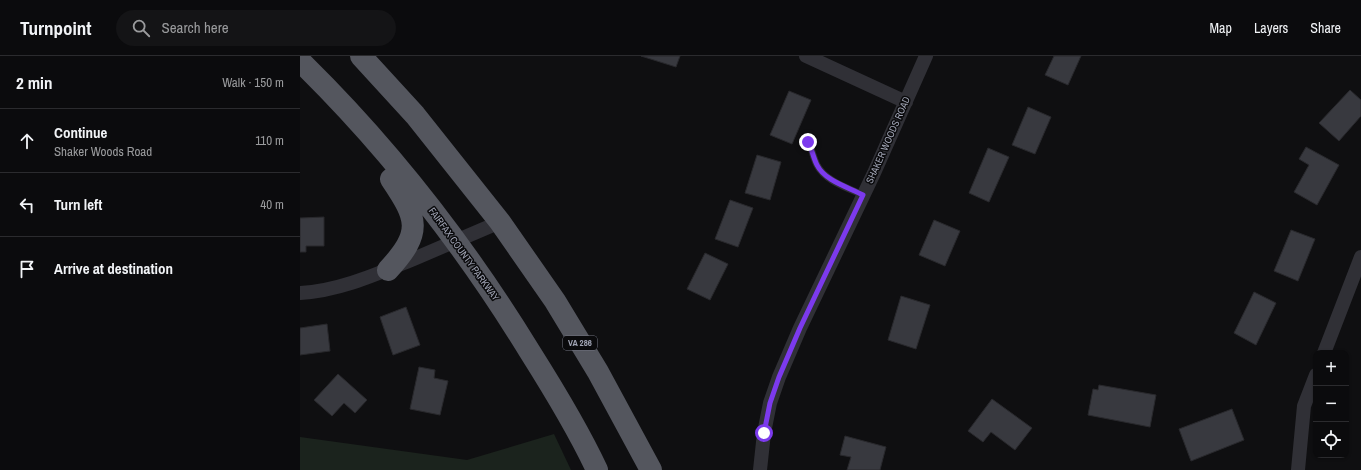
<!DOCTYPE html>
<html lang="en">
<head>
<meta charset="utf-8">
<style>
  :root { --surface:#0b0b0d; --page:#141416; --text:#f1f3f6; --muted:#9a9b9d; --line:#2b2b2e }
  body { margin:0; font-family:"Archivo Narrow",sans-serif; background:var(--page); color:var(--text) }
  .controls { position:absolute; right:12px; bottom:12px; display:grid; overflow:hidden; border-radius:8px; box-shadow:0 1px 3px #0004 }
  .controls button { width:36px; height:36px; display:grid; place-items:center; padding:0; border:0; border-bottom:1px solid var(--line); background:var(--surface); color:var(--text); font:20px sans-serif }
  .stop { position:absolute; width:12px; height:12px; margin:-9px; border:3px solid #7c3aed; border-radius:50%; background:#fff }
  .stop.end { background:#7c3aed; border-color:#fff; box-shadow:0 1px 4px #0008 }
  .list { margin:0; padding:0; list-style:none }
  h2 { display:flex; justify-content:space-between; align-items:center; height:52px; margin:0; padding:0 16px; font-size:17px }
  h2 small { font-size:13px; font-weight:400; color:var(--muted) }
  .list li { display:grid; grid-template-columns:26px 1fr auto; gap:12px; align-items:center; box-sizing:border-box; height:64px; padding:0 16px; border-top:1px solid var(--line) }
  .list b { display:block; font-size:15px; white-space:nowrap }
  .list p { margin:0; font-size:13px; white-space:nowrap; color:var(--muted) }
  .list em { font-size:13px; font-style:normal; color:var(--muted) }
  .icon { flex:none; width:22px; height:22px; fill:none; stroke:currentColor; stroke-width:2; stroke-linecap:round; stroke-linejoin:round }
  .map { position:relative; flex:none; width:1061px; height:414px; overflow:hidden }
  header { display:flex; align-items:center; gap:24px; box-sizing:border-box; height:56px; padding:0 20px; background:var(--surface); border-bottom:1px solid var(--line) }
  header strong { font-size:19px }
  nav { display:flex; gap:22px; margin-inline-start:auto; font-size:14px }
  .search { width:280px; height:36px; background:var(--page); display:flex; align-items:center; gap:10px; box-sizing:border-box; padding:0 14px; border-radius:22px; color:var(--muted); font-size:15px }
  main { display:flex }
  aside { flex:1; background:var(--surface) }
  .map>svg:first-child { display:block }
  .green { fill:#1b231d }
  .building { fill:#38393f; stroke:#29292d }
  .lines { fill:none; stroke-linecap:round; stroke-linejoin:round }
  .service { stroke:#303036; stroke-width:7 }
  .minor { stroke:#303036; stroke-width:14 }
  .trunk { stroke:#54565e; stroke-width:22 }
  .route { stroke:#7c3aed; stroke-width:5 }
  .labels { text-anchor:middle; dominant-baseline:central; stroke-width:3; stroke-linejoin:round; paint-order:stroke }
  .shield { fill:#0a0a0c; stroke:#727581; stroke-width:1 }
  .shield-label { font-size:9px; font-weight:bold; fill:#9fa3b3 }
  .street-label { font-size:10px; fill:#9fa3b3; stroke:#0a0a0c }
</style>
</head>
<body>
<header>
<strong>Turnpoint</strong>
<div class="search"><svg class="icon" aria-label="search" viewBox="0 0 24 24"><circle cx="10" cy="10" r="6"/><path d="M15 15l6 6"/></svg>Search here</div>
<nav><a>Map</a><a>Layers</a><a>Share</a></nav>
</header>
<main>
<aside>
<h2>2 min<small>Walk · 150 m</small></h2>
<ul class="list">
<li><svg class="icon" aria-label="ahead" viewBox="0 0 24 24"><path d="M12 20V5M6 11l6-6 6 6"/></svg><div><b>Continue</b><p>Shaker Woods Road</p></div><em>110 m</em></li>
<li><svg class="icon" aria-label="left" viewBox="0 0 24 24"><path d="M17 20v-9H6M10 6l-5 5 5 5"/></svg><div><b>Turn left</b></div><em>40 m</em></li>
<li><svg class="icon" aria-label="arrive" viewBox="0 0 24 24"><path d="M6 21V4h12l-3 4 3 4H6"/></svg><div><b>Arrive at destination</b></div></li>
</ul>
</aside>
<div class="map">
<svg width="1061" height="414" viewBox="0 0 1061 414">
  <rect width="100%" height="100%" fill="#0f0f11"/>
  <!-- green -->
  <path class="green" d="M 254,378 L 271,414 L 0,414 L 0,381 L 167,404 Z"/>
  <!-- building -->
  <path class="building" d="M 341,0 L 380,0 L 376,11 Z
    M 754,0 L 781,0 L 768,29 L 745,19 Z
    M 1050,34 L 1061,44 L 1061,60 L 1039,85 L 1019,67 Z
    M 489,35 L 511,44 L 492,88 L 470,79 Z
    M 728,51 L 751,61 L 735,98 L 712,89 Z
    M 1006,91 L 1039,109 L 1017,149 L 994,136 L 1009,109 L 999,103 Z
    M 688,92 L 709,101 L 689,146 L 669,137 Z
    M 457,99 L 481,106 L 470,144 L 445,137 Z
    M 430,144 L 453,152 L 438,191 L 415,183 Z
    M 24,161 L 24,190 L 6,190 L 6,196 L 0,196 L 0,162 Z
    M 634,164 L 660,175 L 645,210 L 619,199 Z
    M 991,174 L 1015,183 L 998,225 L 974,215 Z
    M 405,197 L 428,208 L 410,244 L 387,233 Z
    M 954,236 L 976,247 L 956,289 L 934,277 Z
    M 601,240 L 630,249 L 616,293 L 588,284 Z
    M 106,251 L 120,289 L 93,299 L 80,261 Z
    M 27,268 L 30,295 L 0,299 L 0,272 Z
    M 119,311 L 135,314 L 134,322 L 148,325 L 140,359 L 110,353 Z
    M 38,318 L 67,344 L 55,357 L 44,347 L 32,360 L 14,344 Z
    M 799,329 L 856,339 L 850,371 L 788,359 L 793,333 L 798,334 Z
    M 692,343 L 732,372 L 715,394 L 691,376 L 683,386 L 668,375 Z
    M 932,353 L 944,384 L 891,405 L 879,373 Z
    M 545,380 L 586,391 L 580,414 L 547,414 L 551,401 L 540,399 Z"/>
  <g class="lines">
    <!-- service -->
    <path class="service" d="M 508,86 C 512,93 513,101 517,109 C 525,125 548,132 563,139"/>
    <!-- minor -->
    <path class="minor" d="M 506,0 L 606,46
      M 0,237 C 40,235 79,217 116,202 C 144,190 172,178 200,166
      M 1024,297 L 1061,201
      M 460,414 L 464,377 L 470,347 L 479,321 L 500,272 L 574,117 L 626,0
      M 998,414 L 1004,350 L 1016,319"/>
    <!-- trunk -->
    <path class="trunk" d="M 61,0 L 115,59 L 200,166 L 255,245 L 298,316 L 351,414
      M 0,5 C 89,92 165,190 230,296 C 254,334 278,373 297,414
      M 88,214 C 123,176 118,163 91,123"/>
  </g>
  <g class="lines">
    <!-- route -->
    <path class="route" d="M 464,377 L 470,347 L 479,321 L 500,272 L 563,139 C 548,131 525,125 517,109 C 513,101 512,93 508,86"/>
  </g>
  <g class="labels">
    <!-- shield labels -->
    <rect class="shield" x="263" y="280" width="34" height="14" rx="3"/>
    <g class="shield-label">
      <text x="280" y="287">VA 286</text>
    </g>
    <!-- street labels -->
    <g class="street-label">
      <text transform="translate(588 84) rotate(-66)">SHAKER WOODS ROAD</text>
      <text transform="translate(164 198) rotate(54)">FAIRFAX COUNTY PARKWAY</text>
    </g>
  </g>
</svg>
<div class="controls">
<button>+</button>
<button>−</button>
<button><svg class="icon" aria-label="locate" viewBox="0 0 24 24"><circle cx="12" cy="12" r="6"/><path d="M12 2v4M12 18v4M2 12h4M18 12h4"/></svg></button>
</div>
<div class="stop" style="left:464px;top:377px"></div>
<div class="stop end" style="left:508px;top:86px"></div>
</div>
</main>
</body>
</html>
